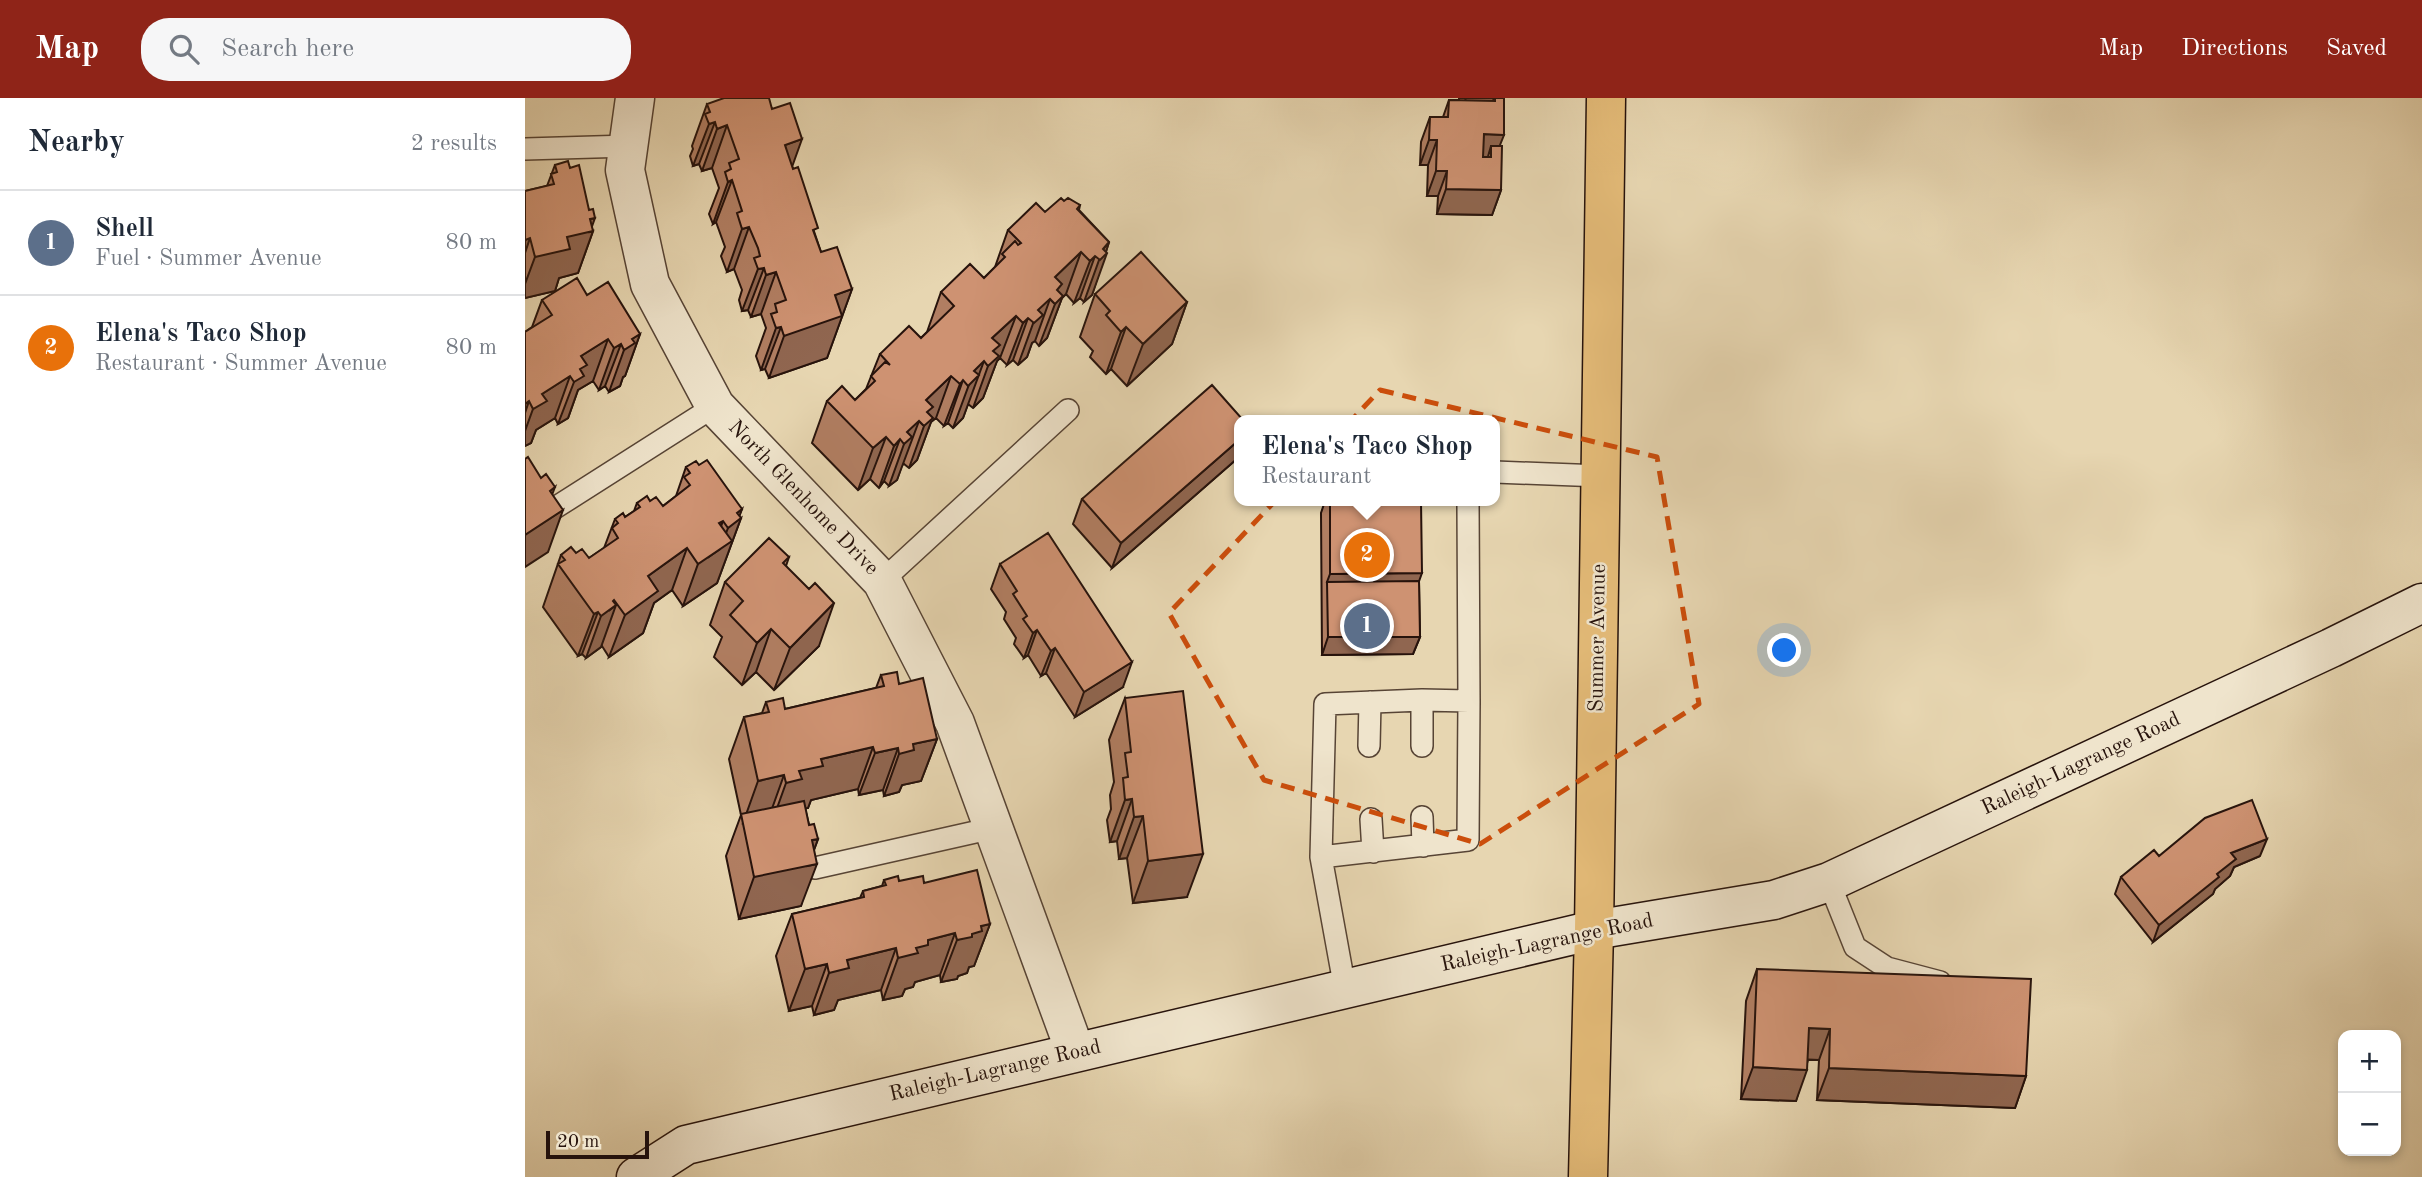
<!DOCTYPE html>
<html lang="en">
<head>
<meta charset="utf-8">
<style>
  :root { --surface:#fff; --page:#f6f6f7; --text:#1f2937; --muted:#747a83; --line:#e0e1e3; --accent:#8f2418 }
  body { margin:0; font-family:"Old Standard TT",serif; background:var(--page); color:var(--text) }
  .controls { position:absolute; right:21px; bottom:21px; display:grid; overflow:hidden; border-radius:14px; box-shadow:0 4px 10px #0003 }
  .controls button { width:63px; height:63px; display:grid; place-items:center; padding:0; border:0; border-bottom:2px solid var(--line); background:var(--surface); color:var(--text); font:35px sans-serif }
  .scale { position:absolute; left:21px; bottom:18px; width:103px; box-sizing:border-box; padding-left:7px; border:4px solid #27130c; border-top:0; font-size:19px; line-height:24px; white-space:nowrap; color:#27130c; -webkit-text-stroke:5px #efe4cc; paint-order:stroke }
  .you { position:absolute; left:1260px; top:553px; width:24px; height:24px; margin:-18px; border:5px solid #fff; border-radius:50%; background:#1a73e8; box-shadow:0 0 0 10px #1a73e833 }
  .badge { display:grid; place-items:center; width:46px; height:46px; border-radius:50%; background:var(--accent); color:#fff; font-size:23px; font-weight:700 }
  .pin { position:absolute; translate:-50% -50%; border:4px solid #fff; box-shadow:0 2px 7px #0006 }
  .popup { position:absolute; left:709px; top:317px; width:266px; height:91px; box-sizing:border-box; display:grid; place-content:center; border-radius:14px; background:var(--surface); filter:drop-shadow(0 2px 5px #0005); font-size:23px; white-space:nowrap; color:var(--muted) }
  .popup b { font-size:26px; color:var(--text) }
  .popup::after { content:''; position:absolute; left:50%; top:100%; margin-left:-14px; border:14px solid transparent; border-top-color:var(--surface) }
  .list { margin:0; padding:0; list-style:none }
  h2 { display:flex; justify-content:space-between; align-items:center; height:91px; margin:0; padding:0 28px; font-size:30px }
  h2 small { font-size:23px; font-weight:400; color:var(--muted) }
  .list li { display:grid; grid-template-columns:46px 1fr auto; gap:21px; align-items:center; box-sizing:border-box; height:105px; padding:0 28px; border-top:2px solid var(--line) }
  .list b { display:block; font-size:26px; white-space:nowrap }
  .list p { margin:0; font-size:23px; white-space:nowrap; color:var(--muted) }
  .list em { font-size:23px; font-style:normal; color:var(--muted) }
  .icon { flex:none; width:38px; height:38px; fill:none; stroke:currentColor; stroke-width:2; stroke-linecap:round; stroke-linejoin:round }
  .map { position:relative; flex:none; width:1897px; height:1079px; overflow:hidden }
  header { display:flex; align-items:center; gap:42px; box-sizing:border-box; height:98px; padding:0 35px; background:var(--accent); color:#fff }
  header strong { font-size:33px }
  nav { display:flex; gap:38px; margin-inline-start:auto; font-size:24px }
  .search { width:490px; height:63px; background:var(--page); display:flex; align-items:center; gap:18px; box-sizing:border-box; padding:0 24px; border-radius:28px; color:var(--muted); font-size:26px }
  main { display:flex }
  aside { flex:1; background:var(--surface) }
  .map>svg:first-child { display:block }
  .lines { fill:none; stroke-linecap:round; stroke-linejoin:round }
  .service-casing { stroke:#574435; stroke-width:24 }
  .minor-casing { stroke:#574435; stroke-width:41 }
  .secondary-casing { stroke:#27130c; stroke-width:41 }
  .primary-casing { stroke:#27130c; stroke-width:41 }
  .service { stroke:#efe4cc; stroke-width:21 }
  .minor { stroke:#efe4cc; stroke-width:38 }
  .secondary { stroke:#efe4cc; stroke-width:38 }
  .primary { stroke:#e4bb78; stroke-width:38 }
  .wall { fill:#b17e62; stroke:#27130c; stroke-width:2 }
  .shaded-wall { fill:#906650; stroke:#27130c; stroke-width:2 }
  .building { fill:#ce9272; stroke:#27130c; stroke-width:2 }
  .marked { fill:none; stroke:#cb4e0c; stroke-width:5; stroke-dasharray:14 9; stroke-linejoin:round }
  .labels { text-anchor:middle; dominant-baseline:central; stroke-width:5; stroke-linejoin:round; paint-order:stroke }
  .street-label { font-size:21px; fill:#27130c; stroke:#efe4cc }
</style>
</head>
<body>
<header>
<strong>Map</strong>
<div class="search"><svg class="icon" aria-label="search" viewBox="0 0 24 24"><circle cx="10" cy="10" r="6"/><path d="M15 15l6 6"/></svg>Search here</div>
<nav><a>Map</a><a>Directions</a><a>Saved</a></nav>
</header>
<main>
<aside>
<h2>Nearby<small>2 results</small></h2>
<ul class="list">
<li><span class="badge" style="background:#5c6f8a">1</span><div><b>Shell</b><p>Fuel · Summer Avenue</p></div><em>80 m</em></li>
<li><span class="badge" style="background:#e8710a">2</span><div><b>Elena's Taco Shop</b><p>Restaurant · Summer Avenue</p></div><em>80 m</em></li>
</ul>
</aside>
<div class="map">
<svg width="1897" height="1079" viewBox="0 0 1897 1079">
  <rect width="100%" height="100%" fill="#e7d6b1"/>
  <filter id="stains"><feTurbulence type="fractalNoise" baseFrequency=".00286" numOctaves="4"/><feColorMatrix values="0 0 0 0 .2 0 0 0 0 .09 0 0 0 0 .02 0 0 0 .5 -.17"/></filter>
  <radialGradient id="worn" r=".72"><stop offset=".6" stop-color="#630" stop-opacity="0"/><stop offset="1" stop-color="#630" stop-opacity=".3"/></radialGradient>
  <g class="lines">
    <!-- service casing -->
    <g class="service-casing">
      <path id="service" d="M 0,51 L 104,48
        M 970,374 L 1076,378
        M 25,413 L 190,308
        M 357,483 L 543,312
        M 897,602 L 897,648
        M 844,648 L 845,604
        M 897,719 L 898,748
        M 846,721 L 848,754
        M 796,759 L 943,742 L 944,603
        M 290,770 L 468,730
        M 1304,784 L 1330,849 L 1362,870 L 1415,884
        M 820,891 L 796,759 L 800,606 L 897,602 L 944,603 L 943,403"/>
    </g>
    <!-- minor casing -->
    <g class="minor-casing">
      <path id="minor" d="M 110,0 L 100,72 L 125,186 L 190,308 L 357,483 L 430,625 L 550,953"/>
    </g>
    <!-- secondary casing -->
    <g class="secondary-casing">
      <path id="secondary" d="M 111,1079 L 161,1047 L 1069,832 L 1249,802 L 1304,784 L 1806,550 L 1897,505"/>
    </g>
    <!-- primary casing -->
    <g class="primary-casing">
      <path id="primary" d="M 1063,1079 L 1069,832 L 1081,0"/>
    </g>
    <!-- service -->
    <use href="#service" class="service"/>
    <!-- minor -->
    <use href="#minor" class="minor"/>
    <!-- secondary -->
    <use href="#secondary" class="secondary"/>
    <!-- primary -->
    <use href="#primary" class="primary"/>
  </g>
  <!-- wall -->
  <path class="wall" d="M 934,0 L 979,0 L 974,48 L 976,92 L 967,117 L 912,116 L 913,98 L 902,98 L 903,67 L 895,67 L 896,44 L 905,19 L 918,19 L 924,2 L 934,2 Z
    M 182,6 L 267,68 L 296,154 L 327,191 L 302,260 L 244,280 L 240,271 L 236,272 L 231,258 L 241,230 L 236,216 L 226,219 L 223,212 L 217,213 L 214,202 L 217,192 L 209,171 L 202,174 L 196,158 L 200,149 L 191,124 L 188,126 L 184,116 L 194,90 L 187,70 L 177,73 L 174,66 L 168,68 L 165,58 L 168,51 L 167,48 Z
    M 30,67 L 45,70 L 68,133 L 53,175 L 34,180 L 30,193 L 0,200 L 0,93 L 22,88 Z
    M 539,103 L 555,107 L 554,112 L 584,144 L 567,197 L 559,204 L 555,200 L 549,205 L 541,196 L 537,200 L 522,240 L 514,248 L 510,243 L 507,245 L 502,259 L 493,267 L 488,262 L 482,267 L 475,260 L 472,263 L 458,300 L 448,310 L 443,306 L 438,320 L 428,330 L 423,325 L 419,328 L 411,320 L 406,324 L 392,362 L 384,370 L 379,366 L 377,367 L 372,382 L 364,388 L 359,383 L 354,390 L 345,381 L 333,392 L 287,345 L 302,303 L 330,302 L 341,291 L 355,256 L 396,240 L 402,234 L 416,194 L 459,180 L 470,169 L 483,132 L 520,114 Z
    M 570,196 L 662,204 L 647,246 L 602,288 L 586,271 L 581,276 L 565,259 L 568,253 L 555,239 Z
    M 62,197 L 115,236 L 100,278 L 98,279 L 95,288 L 84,294 L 80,288 L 74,292 L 68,283 L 53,292 L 43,320 L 33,326 L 30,320 L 11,332 L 6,345 L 0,348 L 0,234 L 7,229 L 17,202 Z
    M 714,322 L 714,359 L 587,470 L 548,426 L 557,401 Z
    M 174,367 L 217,411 L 214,418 L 216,420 L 192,485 L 158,508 L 147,492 L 129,505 L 118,535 L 84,559 L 77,548 L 76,549 L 61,560 L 57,556 L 53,558 L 18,509 L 36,457 L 51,455 L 64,460 L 79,450 L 90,421 L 100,419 L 109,413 L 112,405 L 125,403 L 138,408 L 151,398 L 161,369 Z
    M 800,403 L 896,403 L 894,483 L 895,539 L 888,556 L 797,557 L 796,415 Z
    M 264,459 L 261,468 L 294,548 L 249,592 L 231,574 L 217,587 L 189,559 L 197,539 L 185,527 L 200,484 Z
    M 475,466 L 598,589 L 550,619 L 521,575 L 516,578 L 503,557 L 499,560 L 489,546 L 491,540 L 479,521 L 481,514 L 466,491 Z
    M 356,577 L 374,586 L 412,641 L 396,683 L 377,687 L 374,694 L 359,698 L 358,692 L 334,697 L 333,691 L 286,702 L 283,710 L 280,710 L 284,727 L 293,741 L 289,752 L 276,808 L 214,821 L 201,758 L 216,717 L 204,661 L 219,619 L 237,615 L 241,604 L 260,611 L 351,590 Z
    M 600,600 L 662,799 L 608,805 L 602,760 L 594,761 L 592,743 L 585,744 L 582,722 L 586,711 L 585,697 L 589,684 L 584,642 Z
    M 1634,758 L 1735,758 L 1709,769 L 1705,778 L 1690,791 L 1688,796 L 1628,844 L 1590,796 L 1596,779 Z
    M 359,782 L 399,785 L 465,826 L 449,868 L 444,869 L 442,875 L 433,878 L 432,881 L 416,884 L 415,877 L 390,884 L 388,889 L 380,891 L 377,898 L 358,902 L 356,892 L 313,902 L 309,912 L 289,917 L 287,908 L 264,913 L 251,858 L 267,816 L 335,800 L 338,793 L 357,788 Z
    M 1232,871 L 1501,978 L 1490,1010 L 1292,1002 L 1294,962 L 1283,962 L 1271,1003 L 1216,1001 L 1221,903 Z"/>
  <!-- shaded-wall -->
  <path class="shaded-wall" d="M 941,0 L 969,0 L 961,22 L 933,22 Z
    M 190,24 L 174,66 L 168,68 L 184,26 Z
    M 202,27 L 187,70 L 177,73 L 192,31 Z
    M 959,36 L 979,37 L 969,62 L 966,59 L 966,48 L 962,62 L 950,61 Z
    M 277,41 L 262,83 L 260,47 Z
    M 904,42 L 912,42 L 903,67 L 895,67 Z
    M 911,73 L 922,73 L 913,98 L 902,98 Z
    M 207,82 L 191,124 L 188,126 L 203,84 Z
    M 921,91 L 976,92 L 967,117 L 912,116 Z
    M 70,120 L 65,134 L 68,133 L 53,175 L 34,180 L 30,193 L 0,200 L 0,186 L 10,159 L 42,139 L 65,121 Z
    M 224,129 L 209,171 L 202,174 L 217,131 Z
    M 5,140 L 0,155 L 0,142 Z
    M 584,144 L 580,157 L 582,155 L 567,197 L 559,204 L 578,151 Z
    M 556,154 L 541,196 L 537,200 L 522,240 L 514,248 L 530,206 L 525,201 L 510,243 L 507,245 L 502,259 L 493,267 L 513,212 L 530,179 Z
    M 570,158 L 555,200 L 549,205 L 565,163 Z
    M 239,170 L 223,212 L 217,213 L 233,171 Z
    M 251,174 L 236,216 L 226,219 L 241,177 Z
    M 327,191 L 302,260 L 244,280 L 259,238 L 310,197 Z
    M 662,204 L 647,246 L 602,288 L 618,246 Z
    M 491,218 L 475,260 L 472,263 L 458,300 L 448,310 L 463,268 L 459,263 L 438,320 L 428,330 L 449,273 L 467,240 Z
    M 503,220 L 488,262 L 482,267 L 498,225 Z
    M 256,229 L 240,271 L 236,272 L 251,230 Z
    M 601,229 L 586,271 L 581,276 L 596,234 Z
    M 115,236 L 100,278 L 98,279 L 95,288 L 84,294 L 99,252 L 107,241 Z
    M 83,241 L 68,283 L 53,292 L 43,320 L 33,326 L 49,284 L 56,258 Z
    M 96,246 L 80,288 L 74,292 L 89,250 Z
    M 45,278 L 30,320 L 11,332 L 6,345 L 0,348 L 0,333 L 8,311 L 17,296 Z
    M 426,278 L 411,320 L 406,324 L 392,362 L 384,370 L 399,328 L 394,323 L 372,382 L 364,388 L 379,346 L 382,334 L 401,302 Z
    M 438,282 L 423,325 L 419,328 L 435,286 Z
    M 4,303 L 0,315 L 0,306 Z
    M 361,339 L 345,381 L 333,392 L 348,350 Z
    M 375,341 L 359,383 L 354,390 L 369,348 Z
    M 714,342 L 714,359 L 587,470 L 596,445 Z
    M 30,389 L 16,426 L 38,412 L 23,454 L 0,469 L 0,437 L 25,393 Z
    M 217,411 L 213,422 L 216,420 L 192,485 L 158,508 L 173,466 L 194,425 L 198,423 L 185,458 L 195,451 L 203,430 L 212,415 Z
    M 162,450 L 147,492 L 129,505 L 118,535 L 84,559 L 100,517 L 123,478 Z
    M 897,475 L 888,500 L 802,484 L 805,476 Z
    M 89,502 L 86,511 L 91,507 L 76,549 L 61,560 L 76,518 L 88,503 Z
    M 309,505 L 294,548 L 249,592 L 265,550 Z
    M 73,514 L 57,556 L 53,558 L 69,516 Z
    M 246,531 L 231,574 L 217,587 L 232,545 Z
    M 512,532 L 503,557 L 499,560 L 508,535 Z
    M 803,539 L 895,539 L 888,556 L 797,557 Z
    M 530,550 L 521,575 L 516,578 L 526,553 Z
    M 607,564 L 598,589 L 550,619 L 559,594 Z
    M 412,641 L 396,683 L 377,687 L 374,694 L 359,698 L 374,656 L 388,646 Z
    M 348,649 L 333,691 L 286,702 L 283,710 L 265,714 L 246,727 L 261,685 L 274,673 L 296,661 Z
    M 373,650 L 358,692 L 334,697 L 350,655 Z
    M 259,677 L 244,719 L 218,725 L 233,683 Z
    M 607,701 L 592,743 L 585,744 L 600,702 Z
    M 618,718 L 602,760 L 594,761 L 609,719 Z
    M 293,741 L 283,768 L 292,766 L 276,808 L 214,821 L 229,779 L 287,742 Z
    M 1742,741 L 1735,758 L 1709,769 L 1705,778 L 1690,791 L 1688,796 L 1628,844 L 1634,827 L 1692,776 L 1706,755 Z
    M 678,756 L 662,799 L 608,805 L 623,763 Z
    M 465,826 L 449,868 L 444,869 L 442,875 L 433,878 L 432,881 L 416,884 L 432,842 L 447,836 L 456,828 Z
    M 430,835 L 415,877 L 390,884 L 388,889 L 380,891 L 377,898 L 358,902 L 373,860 L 403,842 Z
    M 371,850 L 356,892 L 313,902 L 309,912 L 289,917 L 304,875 L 322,862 Z
    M 302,866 L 287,908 L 264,913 L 280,871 Z
    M 1284,930 L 1305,931 L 1294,962 L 1272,961 Z
    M 1228,969 L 1282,972 L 1271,1003 L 1216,1001 Z
    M 1304,970 L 1501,978 L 1490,1010 L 1292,1002 Z"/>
  <!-- building -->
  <path class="building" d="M 199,0 L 244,0 L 247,11 L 265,5 L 277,41 L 260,47 L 268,71 L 273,69 L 293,130 L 288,132 L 296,154 L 312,149 L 327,191 L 310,197 L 317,218 L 259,238 L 256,229 L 251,230 L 246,216 L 252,214 L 250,206 L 261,202 L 251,174 L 241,177 L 239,170 L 233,171 L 229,160 L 235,158 L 233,150 L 224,129 L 217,131 L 212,115 L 217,113 L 207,82 L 203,84 L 200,74 L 206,71 L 204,65 L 214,61 L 202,27 L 192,31 L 190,24 L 184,26 L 180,16 L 185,14 L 182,6 Z
    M 970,0 L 979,0 L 979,37 L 959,36 L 958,59 L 966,59 L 966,48 L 977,48 L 976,92 L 921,91 L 922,73 L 911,73 L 912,42 L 904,42 L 905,19 L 923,19 L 924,2 L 970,3 Z
    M 43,63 L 45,70 L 54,67 L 64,112 L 68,111 L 70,120 L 65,121 L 68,133 L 42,139 L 45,151 L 10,159 L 5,140 L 0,142 L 0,93 L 29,86 L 26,76 L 32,74 L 30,67 Z
    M 536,100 L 539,103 L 543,100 L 555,107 L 552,111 L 584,144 L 578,151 L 582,155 L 575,162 L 570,158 L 565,163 L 556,154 L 530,179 L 537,186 L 532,192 L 538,198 L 530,206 L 525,201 L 513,212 L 518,217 L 509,225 L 503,220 L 498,225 L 491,218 L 467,240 L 475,247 L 468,253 L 474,258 L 463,268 L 459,263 L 449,273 L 454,277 L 443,288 L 438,282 L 435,286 L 426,278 L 401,302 L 408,309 L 402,314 L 408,320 L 399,328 L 394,323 L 382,334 L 387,339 L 379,346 L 375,341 L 369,348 L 361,339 L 348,350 L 302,303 L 317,288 L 330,302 L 350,283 L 346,278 L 360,264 L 365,267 L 355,256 L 384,228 L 396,240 L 429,208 L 416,194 L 445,166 L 459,180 L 480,159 L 477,156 L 490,143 L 493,147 L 496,145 L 483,132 L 511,105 L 520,114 Z
    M 616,154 L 662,204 L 618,246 L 601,229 L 596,234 L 581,217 L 585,213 L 570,196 Z
    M 52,180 L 62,197 L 83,184 L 115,236 L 107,241 L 110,245 L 99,252 L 96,246 L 89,250 L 83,241 L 56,258 L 62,267 L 55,271 L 59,278 L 49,284 L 45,278 L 17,296 L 22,303 L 8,311 L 4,303 L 0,306 L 0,234 L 27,217 L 17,202 Z
    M 687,287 L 718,322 L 714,322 L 714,342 L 596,445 L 557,401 Z
    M 3,359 L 16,380 L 21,376 L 30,389 L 25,393 L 38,412 L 0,437 L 0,361 Z
    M 182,362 L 217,411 L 212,415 L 216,420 L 203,430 L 198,423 L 194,425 L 207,443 L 173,466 L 162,450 L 123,478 L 133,493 L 100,517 L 89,502 L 88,503 L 91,507 L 76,518 L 73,514 L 69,516 L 33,466 L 40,462 L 36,457 L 46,449 L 51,455 L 57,451 L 64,460 L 93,440 L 87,430 L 93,425 L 90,421 L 98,415 L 100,419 L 115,409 L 112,405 L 122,398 L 125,403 L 131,399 L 138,408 L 165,387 L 159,379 L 165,375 L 161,369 L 171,363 L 174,367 Z
    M 805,403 L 896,403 L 897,475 L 805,476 Z
    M 523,435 L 607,564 L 559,594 L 530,550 L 526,553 L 512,532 L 508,535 L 498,521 L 502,518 L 488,496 L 492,493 L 475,466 Z
    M 244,440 L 264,459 L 258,465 L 284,491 L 290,485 L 309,505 L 265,550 L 246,531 L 232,545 L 205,517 L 218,503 L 200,484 Z
    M 894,483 L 895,539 L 803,539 L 802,484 Z
    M 372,574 L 374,586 L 398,580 L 412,641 L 388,646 L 389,652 L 374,656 L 373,650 L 350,655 L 348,649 L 296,661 L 298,668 L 274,673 L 277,681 L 261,685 L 259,677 L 233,683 L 219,619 L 244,614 L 241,604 L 258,600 L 260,611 L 359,588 L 356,577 Z
    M 658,593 L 678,756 L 623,763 L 618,718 L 609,719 L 607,701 L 600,702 L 598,680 L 603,679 L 600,655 L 606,654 L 600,600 Z
    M 1727,702 L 1742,741 L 1706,755 L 1711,761 L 1692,776 L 1694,779 L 1634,827 L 1596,779 L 1629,752 L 1634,758 L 1680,720 Z
    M 279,703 L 284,727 L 289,726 L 293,741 L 287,742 L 292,766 L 229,779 L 216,716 Z
    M 452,772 L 465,826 L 456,828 L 457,833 L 447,836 L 447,839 L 432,842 L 430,835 L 403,842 L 403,847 L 391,850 L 393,855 L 373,860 L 371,850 L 322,862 L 324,870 L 304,875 L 302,866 L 280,871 L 267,816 L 339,799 L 338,793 L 361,787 L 359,782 L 373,778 L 374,783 L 398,778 L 399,785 Z
    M 1232,871 L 1506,881 L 1501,978 L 1304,970 L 1305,931 L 1284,930 L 1282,972 L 1228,969 Z"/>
  <!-- marked area -->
  <path class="marked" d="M 855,292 L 1132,359 L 1174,606 L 955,746 L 739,682 L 644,515 Z"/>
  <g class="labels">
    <!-- street labels -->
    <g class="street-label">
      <text transform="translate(278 400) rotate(46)">North Glenhome Drive</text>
      <text transform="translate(1073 540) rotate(-89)">Summer Avenue</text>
      <text transform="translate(1556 666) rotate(-25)">Raleigh-Lagrange Road</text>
      <text transform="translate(1022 845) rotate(-12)">Raleigh-Lagrange Road</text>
      <text transform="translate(470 973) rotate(-13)">Raleigh-Lagrange Road</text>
    </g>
  </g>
  <rect width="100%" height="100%" filter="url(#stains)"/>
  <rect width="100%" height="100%" fill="url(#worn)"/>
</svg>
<div class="controls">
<button>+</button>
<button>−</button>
</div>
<div class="scale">20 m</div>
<div class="you"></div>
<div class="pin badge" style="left:842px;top:528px;background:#5c6f8a">1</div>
<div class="pin badge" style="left:842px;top:457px;background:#e8710a">2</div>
<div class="popup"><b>Elena's Taco Shop</b>Restaurant</div>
</div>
</main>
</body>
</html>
